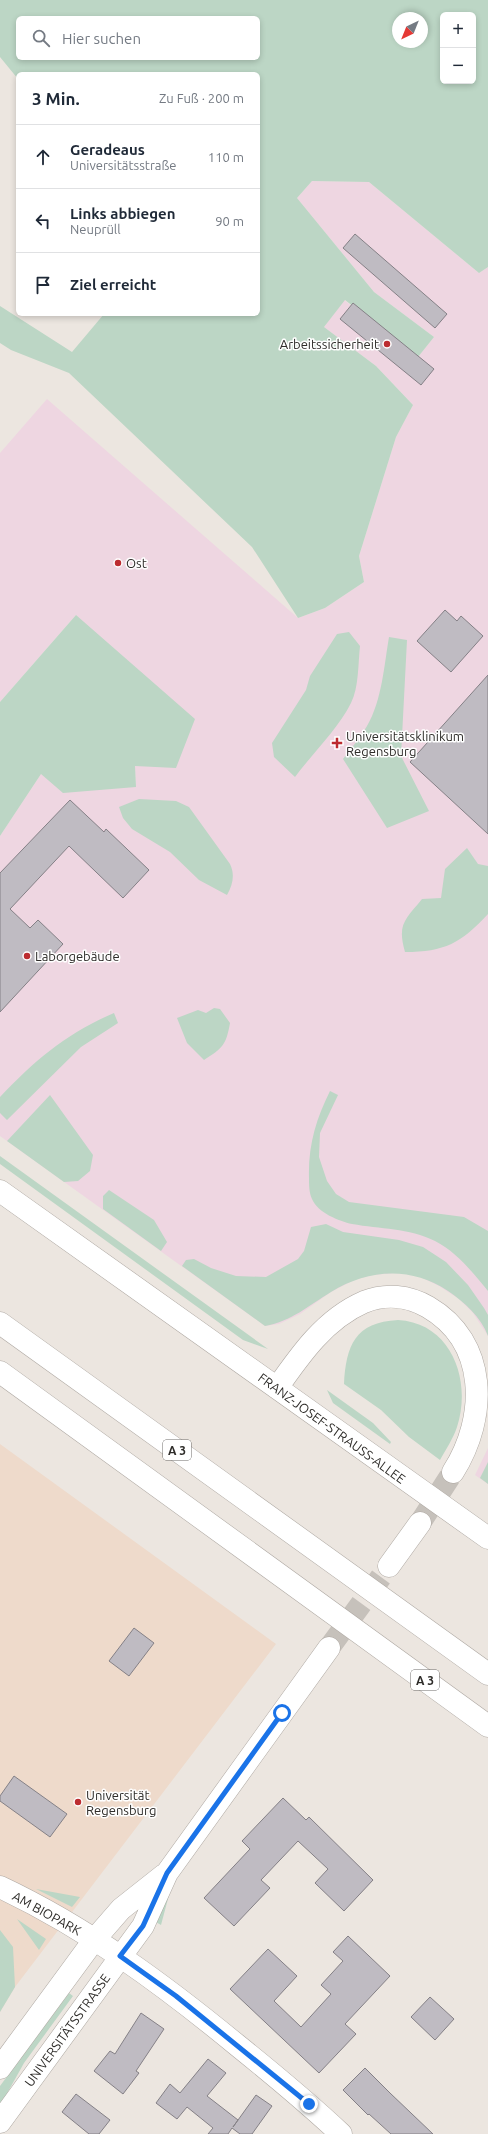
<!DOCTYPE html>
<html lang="de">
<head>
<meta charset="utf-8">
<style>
  :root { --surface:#fff; --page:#f2f2f3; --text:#1f2937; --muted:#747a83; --line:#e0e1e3 }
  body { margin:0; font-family:Ubuntu,sans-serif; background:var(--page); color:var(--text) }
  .controls { position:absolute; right:12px; top:12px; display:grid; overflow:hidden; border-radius:6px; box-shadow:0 2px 6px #0003 }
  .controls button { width:36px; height:36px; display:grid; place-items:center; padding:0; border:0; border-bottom:1px solid var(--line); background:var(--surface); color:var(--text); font:20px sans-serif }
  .compass { position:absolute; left:392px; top:12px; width:36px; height:36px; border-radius:50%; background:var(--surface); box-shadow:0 2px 6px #0003; rotate:223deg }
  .stop { position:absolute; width:12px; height:12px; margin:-9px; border:3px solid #1a73e8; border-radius:50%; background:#fff }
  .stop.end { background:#1a73e8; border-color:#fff; box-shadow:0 1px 4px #0008 }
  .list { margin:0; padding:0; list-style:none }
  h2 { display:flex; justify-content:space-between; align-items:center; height:52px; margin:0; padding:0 16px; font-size:17px }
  h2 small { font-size:13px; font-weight:400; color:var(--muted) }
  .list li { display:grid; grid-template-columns:26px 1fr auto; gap:12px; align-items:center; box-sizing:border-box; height:64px; padding:0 16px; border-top:1px solid var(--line) }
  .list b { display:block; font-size:15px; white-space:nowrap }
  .list p { margin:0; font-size:13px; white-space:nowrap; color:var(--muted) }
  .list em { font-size:13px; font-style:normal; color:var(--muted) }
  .icon { flex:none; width:22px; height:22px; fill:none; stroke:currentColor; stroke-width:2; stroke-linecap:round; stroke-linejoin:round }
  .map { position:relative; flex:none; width:488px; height:2134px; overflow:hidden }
  .search { position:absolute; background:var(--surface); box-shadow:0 2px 6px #0003; left:16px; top:16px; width:244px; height:44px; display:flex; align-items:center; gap:10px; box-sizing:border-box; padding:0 14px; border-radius:6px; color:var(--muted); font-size:15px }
  .panel { position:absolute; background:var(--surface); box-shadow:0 2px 6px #0003; left:16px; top:72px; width:244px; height:244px; border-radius:6px }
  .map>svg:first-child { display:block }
  .education { fill:#eedacb }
  .medical { fill:#eed6e1 }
  .green { fill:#bcd6c5; fill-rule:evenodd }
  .building { fill:#bfbbc2; stroke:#848086 }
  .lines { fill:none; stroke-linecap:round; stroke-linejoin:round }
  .secondary-tunnel { stroke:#c6c1bb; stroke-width:22; stroke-dasharray:22 11; stroke-linecap:butt }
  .street-casing { stroke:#aea8a2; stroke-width:23 }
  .secondary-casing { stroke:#aea8a2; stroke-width:23 }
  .highway-casing { stroke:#aea8a2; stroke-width:23 }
  .street { stroke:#fff; stroke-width:22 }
  .secondary { stroke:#fff; stroke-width:22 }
  .highway { stroke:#fff; stroke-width:22 }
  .route { stroke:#1a73e8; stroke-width:5 }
  .poi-dot { fill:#bc2c30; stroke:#fff; stroke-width:1.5 }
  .labels { text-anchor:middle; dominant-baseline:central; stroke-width:3; stroke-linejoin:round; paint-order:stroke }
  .shield { fill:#fff; stroke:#6d6b69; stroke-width:1 }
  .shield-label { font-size:12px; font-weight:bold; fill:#2e2c29 }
  .poi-label { font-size:13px; fill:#2e2c29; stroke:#fff; text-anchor:start }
  .street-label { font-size:13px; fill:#2e2c29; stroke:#fff }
</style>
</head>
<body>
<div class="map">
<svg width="488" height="2134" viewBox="0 0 488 2134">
  <rect width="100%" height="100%" fill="#ece6e0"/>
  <!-- education -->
  <path class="education" d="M 0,1444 L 276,1644 L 15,1987 L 0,2012 Z"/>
  <!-- medical -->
  <path class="medical" d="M 312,181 L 369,182 L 479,273 L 488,267 L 488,1336 L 473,1313 L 459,1299 L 439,1286 L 416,1275 L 396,1273 L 372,1275 L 354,1280 L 331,1292 L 300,1314 L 279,1324 L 265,1326 L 0,1136 L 0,836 L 41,774 L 136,787 L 135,766 L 76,615 L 0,702 L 0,453 L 47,399 L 298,618 L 325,608 L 364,582 L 359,556 L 396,437 L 413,405 L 376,366 L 324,327 L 344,300 L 418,357 L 434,337 L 374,292 L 297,198 Z
    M 488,1448 L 488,1484 L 475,1475 Z"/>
  <!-- green -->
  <path class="green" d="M 0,0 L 488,0 L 488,267 L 479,273 L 369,182 L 312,181 L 297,198 L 374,292 L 434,337 L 418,357 L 345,300 L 324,327 L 376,366 L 413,405 L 396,437 L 359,556 L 364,582 L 325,608 L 298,618 L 252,547 L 69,373 L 11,350 L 0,343 L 0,306 L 72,352 L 104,314 L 258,314 L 258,74 L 18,74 L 18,79 L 0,57 ZM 443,15 L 473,15 L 473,81 L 443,81 ZM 18,18 L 258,18 L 258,58 L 18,58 ZM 398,18 L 422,18 L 422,42 L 398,42 Z
    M 76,615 L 195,719 L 176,768 L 135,766 L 136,787 L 63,793 L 41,774 L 0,836 L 0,702 Z
    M 349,632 L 360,646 C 358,664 359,687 351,703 C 338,729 312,754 295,777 L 274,757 L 272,743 L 306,690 L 310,676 L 337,634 Z
    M 389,637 L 407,640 L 401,756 L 429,811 L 387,828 L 343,759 C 351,748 360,738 367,726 C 382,700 384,666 389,637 Z
    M 139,799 L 176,801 L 189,807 L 230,864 C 235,874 233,885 227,895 L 199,880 L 170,852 L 132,829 L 123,818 L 119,807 Z
    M 467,848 L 478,864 L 488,866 L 488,914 C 461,943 445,952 405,952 C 397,924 405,920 422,899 L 441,898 L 445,869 Z
    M 214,1008 L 220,1009 L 230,1023 C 226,1045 223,1048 204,1060 L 187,1043 L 177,1018 L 198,1010 L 206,1013 Z
    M 114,1013 L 118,1023 L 81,1047 L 7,1120 L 0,1113 L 0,1097 C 35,1060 67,1033 114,1013 Z
    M 330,1091 L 338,1095 L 320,1133 L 319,1157 L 327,1181 L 336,1194 L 349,1202 L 464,1217 L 488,1231 L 488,1291 C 473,1273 457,1252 435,1241 C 409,1228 380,1229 352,1224 C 339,1221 318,1213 312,1199 C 309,1193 309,1184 309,1178 C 308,1146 316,1119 330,1091 Z
    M 50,1095 L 93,1155 L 90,1171 L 78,1181 L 64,1182 L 7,1141 Z
    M 0,1156 L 268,1349 L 243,1340 L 0,1164 Z
    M 109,1190 L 154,1220 L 167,1242 L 161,1251 L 103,1209 L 103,1196 Z
    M 326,1224 L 343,1232 L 399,1240 L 423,1247 L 446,1262 L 468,1285 L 484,1308 L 488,1315 L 488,1336 C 481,1317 464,1302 448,1291 C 411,1266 368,1269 331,1292 C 308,1306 292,1321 265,1326 L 182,1266 L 186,1260 L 194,1259 L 211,1268 L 236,1276 L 266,1277 L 298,1259 L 304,1251 L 311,1227 Z
    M 398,1320 C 452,1323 472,1381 457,1427 C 453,1439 446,1449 440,1460 L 409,1437 L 381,1410 L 344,1384 C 346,1346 355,1322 398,1320 Z
    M 327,1390 L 373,1423 L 391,1442 L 390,1444 L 333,1403 Z
    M 488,1462 L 488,1484 L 480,1478 Z
    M 36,1889 L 80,1897 L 72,1907 Z
    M 169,1895 L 161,1925 L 154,1921 Z
    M 17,1919 L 46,1939 L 39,1950 Z
    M 0,1930 L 13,1947 L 15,1987 L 0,2012 Z
    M 69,1993 L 73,1996 L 24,2063 L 0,2106 L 0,2086 Z"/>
  <!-- building -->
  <path class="building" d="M 355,234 L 447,314 L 435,328 L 343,248 Z
    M 353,303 L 434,369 L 421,385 L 340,319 Z
    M 445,610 L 457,621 L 461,616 L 483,636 L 451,672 L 417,641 Z
    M 488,675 L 488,834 L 410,762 Z
    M 70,800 L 104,832 L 106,829 L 149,870 L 123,898 L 69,846 L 10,909 L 30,928 L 38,920 L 63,944 L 0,1012 L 0,873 Z
    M 134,1628 L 154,1643 L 129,1676 L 109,1661 Z
    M 14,1776 L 67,1814 L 50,1837 L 0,1801 L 0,1796 Z
    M 283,1798 L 306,1820 L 309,1817 L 373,1880 L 344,1911 L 315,1883 L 328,1869 L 298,1841 L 261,1880 L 270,1888 L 234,1926 L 204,1898 L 250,1849 L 242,1841 Z
    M 348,1936 L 390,1976 L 345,2024 L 356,2034 L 319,2073 L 230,1989 L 268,1949 L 297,1976 L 274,2001 L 301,2027 L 331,1994 L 321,1985 L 343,1961 L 333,1952 Z
    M 430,1997 L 454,2019 L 435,2040 L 411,2017 Z
    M 141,2013 L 164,2029 L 136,2071 L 139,2073 L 123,2094 L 94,2071 L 110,2051 L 115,2054 Z
    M 208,2059 L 226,2073 L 207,2096 L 238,2120 L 233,2127 L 256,2095 L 272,2106 L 252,2134 L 240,2134 L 232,2128 L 228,2134 L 208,2134 L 213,2128 L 187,2107 L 177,2119 L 156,2103 L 170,2084 L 180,2093 Z
    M 365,2068 L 390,2093 L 433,2134 L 391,2134 L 369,2114 L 368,2115 L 343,2090 Z
    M 76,2094 L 110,2120 L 99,2134 L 89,2134 L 62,2112 Z"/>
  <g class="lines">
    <!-- secondary-tunnel -->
    <path class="secondary-tunnel" d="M 420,1523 L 453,1472
      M 329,1648 L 389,1566"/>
    <!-- street casing -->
    <g class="street-casing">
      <path id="street" d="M 0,1887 C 87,1928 164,1985 237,2045 C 273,2074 308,2103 341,2134"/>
    </g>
    <!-- secondary casing -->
    <g class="secondary-casing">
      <path id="secondary" d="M 0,1191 L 488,1538
        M 277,1388 C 300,1355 325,1319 364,1302 C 386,1293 409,1296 428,1307 C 488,1342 488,1417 453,1472
        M 389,1566 L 420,1523
        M 0,2068 L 94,1940 L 121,1909 L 164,1875
        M 0,2122 L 143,1926 L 167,1873 L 329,1648"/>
    </g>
    <!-- highway casing -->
    <g class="highway-casing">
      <path id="highway" d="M 0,1323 L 488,1674
        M 0,1372 L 488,1726"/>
    </g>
    <!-- street -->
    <use href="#street" class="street"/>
    <!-- secondary -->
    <use href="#secondary" class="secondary"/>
    <!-- highway -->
    <use href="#highway" class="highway"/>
  </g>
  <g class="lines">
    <!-- route -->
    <path class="route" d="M 282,1713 L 167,1873 L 143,1926 L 120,1956 L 176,1996 L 309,2104"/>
  </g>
  <!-- markers -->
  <g class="poi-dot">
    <circle cx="387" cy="344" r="4"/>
    <circle cx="118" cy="563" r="4"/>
    <path d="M335 737h4v4h4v4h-4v4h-4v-4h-4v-4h4z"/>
    <circle cx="27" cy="956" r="4"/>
    <circle cx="78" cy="1802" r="4"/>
  </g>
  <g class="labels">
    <!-- shield labels -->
    <g class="shield">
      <rect x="163" y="1440" width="28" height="20" rx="3"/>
      <rect x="411" y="1670" width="28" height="20" rx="3"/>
    </g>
    <g class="shield-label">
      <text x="177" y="1450">A 3</text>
      <text x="425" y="1680">A 3</text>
    </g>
    <!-- poi labels -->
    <g class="poi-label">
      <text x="379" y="344" text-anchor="end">Arbeitssicherheit</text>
      <text x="126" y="563">Ost</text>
      <text x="346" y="736">Universitätsklinikum<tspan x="346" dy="15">Regensburg</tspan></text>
      <text x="35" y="956">Laborgebäude</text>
      <text x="86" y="1795">Universität<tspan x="86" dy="15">Regensburg</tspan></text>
    </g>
    <!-- street labels -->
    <g class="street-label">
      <text transform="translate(332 1428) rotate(36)">FRANZ-JOSEF-STRAUSS-ALLEE</text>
      <text transform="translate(47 1913) rotate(29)">AM BIOPARK</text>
      <text transform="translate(67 2030) rotate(-54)">UNIVERSITÄTSSTRASSE</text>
    </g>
  </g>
</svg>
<div class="controls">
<button>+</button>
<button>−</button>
</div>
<svg class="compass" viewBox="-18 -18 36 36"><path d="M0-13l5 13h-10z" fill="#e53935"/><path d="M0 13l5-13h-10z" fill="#747a83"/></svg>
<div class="stop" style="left:282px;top:1713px"></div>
<div class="stop end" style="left:309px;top:2104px"></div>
<div class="search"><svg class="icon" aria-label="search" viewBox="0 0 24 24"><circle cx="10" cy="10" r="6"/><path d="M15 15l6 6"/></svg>Hier suchen</div>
<section class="panel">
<h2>3 Min.<small>Zu Fuß · 200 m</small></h2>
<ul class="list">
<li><svg class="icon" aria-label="ahead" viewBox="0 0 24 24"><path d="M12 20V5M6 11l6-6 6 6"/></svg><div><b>Geradeaus</b><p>Universitätsstraße</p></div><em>110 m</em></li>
<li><svg class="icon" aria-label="left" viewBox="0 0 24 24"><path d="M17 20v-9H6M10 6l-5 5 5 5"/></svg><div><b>Links abbiegen</b><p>Neuprüll</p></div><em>90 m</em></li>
<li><svg class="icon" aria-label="arrive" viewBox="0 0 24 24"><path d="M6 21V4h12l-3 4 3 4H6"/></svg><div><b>Ziel erreicht</b></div></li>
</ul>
</section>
</div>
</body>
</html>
